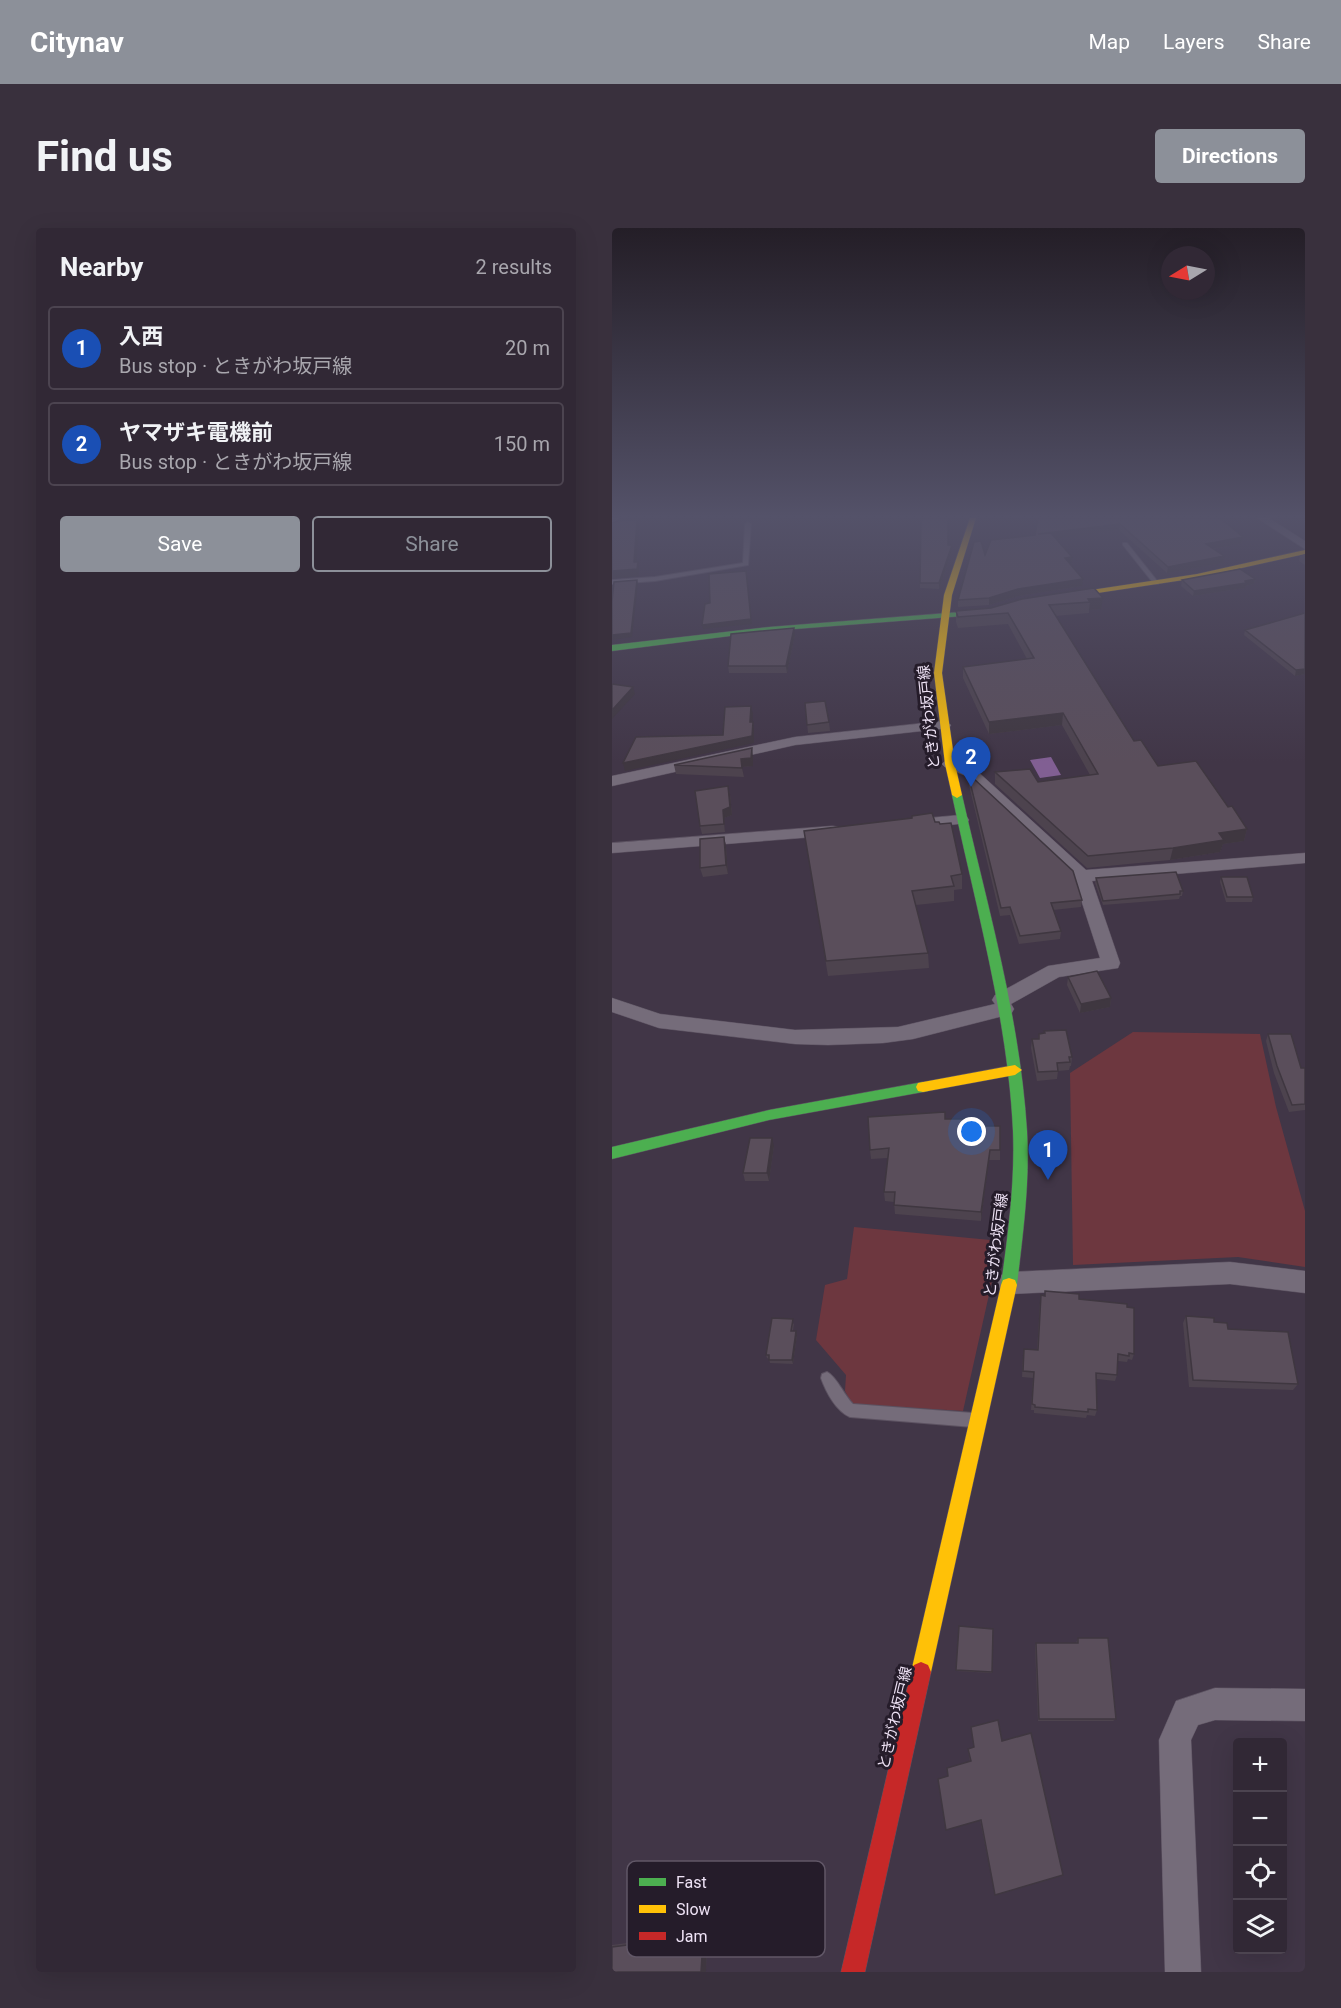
<!DOCTYPE html>
<html lang="en">
<head>
<meta charset="utf-8">
<style>
  :root { --surface:#312835; --page:#39303d; --text:#f1f3f6; --muted:#a8a6ad; --line:#4c4450; --accent:#8c9099 }
  body { margin:0; font-family:Roboto,"Noto Sans JP",sans-serif; background:var(--page); color:var(--text) }
  .controls { position:absolute; right:18px; bottom:18px; display:grid; overflow:hidden; border-radius:6px; box-shadow:0 6px 24px #0002 }
  .controls button { width:54px; height:54px; display:grid; place-items:center; padding:0; border:0; border-bottom:2px solid var(--line); background:var(--surface); color:var(--text); font:30px sans-serif }
  .compass { position:absolute; left:549px; top:18px; width:54px; height:54px; border-radius:50%; background:var(--surface); box-shadow:0 6px 24px #0002; rotate:260deg }
  .you { position:absolute; left:360px; top:904px; width:21px; height:21px; margin:-15px; border:4px solid #fff; border-radius:50%; background:#1a73e8; box-shadow:0 0 0 9px #1a73e833 }
  .badge { display:grid; place-items:center; width:39px; height:39px; border-radius:50%; background:var(--accent); color:#fff; font-size:20px; font-weight:700 }
  .pin { position:absolute; translate:-50% -50px; filter:drop-shadow(0 2px 3px #0008) }
  .pin::after { content:''; position:absolute; top:32px; width:21px; height:18px; background:inherit; clip-path:polygon(0 0,100% 0,50% 100%) }
  .list { margin:0; padding:0; list-style:none }
  h2 { display:flex; justify-content:space-between; align-items:center; height:78px; margin:0; padding:0 24px; font-size:26px }
  h2 small { font-size:20px; font-weight:400; color:var(--muted) }
  .list li { display:grid; grid-template-columns:39px 1fr auto; gap:18px; align-items:center; box-sizing:border-box; height:84px; margin:0 12px 12px; padding:0 12px; border:2px solid var(--line); border-radius:6px }
  .list b { display:block; font-size:22px; white-space:nowrap }
  .list p { margin:0; font-size:20px; white-space:nowrap; color:var(--muted) }
  .list em { font-size:20px; font-style:normal; color:var(--muted) }
  .actions { display:flex; gap:12px; padding:18px 24px }
  .actions a { flex:1; padding:14px 0; border:2px solid var(--accent); border-radius:6px; text-align:center; font-size:21px; color:var(--accent) }
  .actions .main { background:var(--accent); color:#fff }
  .icon { flex:none; width:33px; height:33px; fill:none; stroke:currentColor; stroke-width:2; stroke-linecap:round; stroke-linejoin:round }
  .map { position:relative; flex:none; width:693px; height:1744px; overflow:hidden; border-radius:6px }
  header { display:flex; align-items:center; gap:36px; box-sizing:border-box; height:84px; padding:0 30px; background:var(--accent); color:#fff }
  header strong { font-size:28px }
  nav { display:flex; gap:33px; margin-inline-start:auto; font-size:21px }
  .intro { display:flex; align-items:center; justify-content:space-between; box-sizing:border-box; height:144px; padding:0 36px }
  h1 { margin:0; font-size:42px }
  .button { padding:15px 27px; border-radius:6px; background:var(--accent); color:#fff; font-size:21px; font-weight:700 }
  main { display:flex; gap:36px; padding:0 36px }
  aside { flex:1; background:var(--surface); border-radius:6px; box-shadow:0 6px 24px #0002 }
  .map>svg:first-child { display:block }
  .green { fill:#6d373f }
  .water { fill:#815f93 }
  .lines { fill:none; stroke-linecap:round; stroke-linejoin:round }
  .lane-casing { stroke:#5c5261; stroke-width:2 }
  .street-casing { stroke:#5c5261; stroke-width:1 }
  .fast-casing { stroke:#5c5261; stroke-width:1 }
  .slow-casing { stroke:#5c5261; stroke-width:1 }
  .jam-casing { stroke:#5c5261; stroke-width:1 }
  .lane { fill:#756c7a; fill-rule:evenodd }
  .street { fill:#756c7a; fill-rule:evenodd }
  .fast { fill:#4caf50; fill-rule:evenodd }
  .slow { fill:#ffc107; fill-rule:evenodd }
  .jam { fill:#c62828; fill-rule:evenodd }
  .wall { fill:#4d434e }
  .shaded-wall { fill:#3f3740 }
  .building { fill:#5a4e5b; stroke:#3f3740; stroke-width:1.5 }
  .labels { text-anchor:middle; dominant-baseline:central; stroke-width:6; stroke-linejoin:round; paint-order:stroke }
  .street-label { font-size:15px; fill:#eee2f5; stroke:#251c2a }
  .key { fill:#251c2a; stroke:#615767; stroke-width:1.5 }
  .key-label { font-size:16px; fill:#eee2f5 }
</style>
</head>
<body>
<header>
<strong>Citynav</strong>
<nav><a>Map</a><a>Layers</a><a>Share</a></nav>
</header>
<div class="intro"><h1>Find us</h1><a class="button">Directions</a></div>
<main>
<aside>
<h2>Nearby<small>2 results</small></h2>
<ul class="list">
<li><span class="badge" style="background:#1a4fb4">1</span><div><b>入西</b><p>Bus stop · ときがわ坂戸線</p></div><em>20 m</em></li>
<li><span class="badge" style="background:#1a4fb4">2</span><div><b>ヤマザキ電機前</b><p>Bus stop · ときがわ坂戸線</p></div><em>150 m</em></li>
</ul>
<div class="actions"><a class="main">Save</a><a>Share</a></div>
</aside>
<div class="map">
<svg width="693" height="1744" viewBox="0 0 693 1744">
  <rect width="100%" height="100%" fill="#413647"/>
  <!-- green -->
  <path class="green" d="M 521,804 L 648,806 L 664,879 L 693,983 L 693,1039 L 626,1029 L 461,1037 L 458,845 Z
    M 242,999 L 389,1013 L 351,1183 L 240,1176 L 233,1163 L 234,1147 L 204,1112 L 213,1057 L 235,1051 Z"/>
  <!-- water -->
  <path class="water" d="M 439,529 L 449,547 L 428,550 L 418,532 Z"/>
  <g class="lines">
    <!-- lane casing -->
    <g class="lane-casing">
      <path id="lane" d="M 136,294 L 139,296 L 136,337 L 43,353 L 0,356 L 0,352 L 43,349 L 131,335 L 133,296 Z
        M 511,315 L 515,315 L 546,354 L 546,356 L 542,356 L 511,317 Z
        M 215,1144 C 224,1148 232,1167 241,1176 L 361,1185 L 366,1187 L 368,1192 L 366,1197 L 361,1199 L 238,1189 C 224,1183 214,1164 209,1150 L 210,1146 Z"/>
    </g>
    <!-- street casing -->
    <g class="street-casing">
      <path id="street" d="M 0,290 L 7,290 L 6,298 L 0,301 Z
        M 645,290 L 657,290 L 693,313 L 693,321 Z
        M 332,493 L 339,497 L 337,500 L 183,517 L 0,558 L 0,548 L 183,509 Z
        M 338,531 L 364,542 L 474,642 L 693,625 L 693,635 L 480,653 L 508,735 L 506,740 L 447,749 L 399,776 L 402,781 L 399,786 L 301,811 L 271,815 L 216,817 L 183,816 L 47,800 L 0,784 L 0,770 L 48,786 L 183,802 L 286,799 L 383,776 L 380,772 L 383,767 L 436,738 L 488,730 L 462,650 L 354,548 L 333,539 L 330,536 L 333,533 Z
        M 349,587 L 355,589 L 357,592 L 355,595 L 294,602 L 286,597 L 294,592 Z
        M 221,598 L 227,599 L 229,603 L 227,607 L 0,625 L 0,615 Z
        M 618,1034 L 693,1043 L 693,1065 L 618,1056 L 398,1066 L 389,1063 L 386,1055 L 389,1047 L 398,1044 Z
        M 603,1460 L 693,1461 L 693,1493 L 603,1492 L 586,1497 L 579,1512 L 589,1744 L 553,1744 L 547,1512 L 564,1473 Z"/>
    </g>
    <!-- fast casing -->
    <g class="fast-casing">
      <path id="fast" d="M 349,384 L 353,386 L 352,388 L 157,403 L 0,423 L 0,417 L 157,399 Z
        M 345,564 L 350,567 C 375,677 408,789 415,903 C 418,955 411,1005 405,1057 L 403,1062 L 397,1064 L 391,1062 L 389,1057 C 396,1006 403,955 401,903 C 396,791 363,676 340,567 Z
        M 311,854 L 316,855 L 318,859 L 316,863 L 311,864 L 157,892 L 0,931 L 0,919 L 157,882 Z"/>
    </g>
    <!-- slow casing -->
    <g class="slow-casing">
      <path id="slow" d="M 358,290 L 364,290 L 340,367 L 330,445 L 343,536 L 350,567 L 345,570 L 340,567 L 333,536 L 322,445 L 332,367 Z
        M 693,322 L 693,326 L 585,350 L 446,371 L 442,369 L 446,367 L 585,346 Z
        M 403,837 L 410,842 L 403,847 L 311,864 L 306,863 L 304,859 L 306,855 L 311,854 Z
        M 397,1050 L 403,1052 L 405,1057 L 319,1444 L 316,1451 L 309,1454 L 302,1451 L 299,1444 L 389,1057 L 391,1052 Z"/>
    </g>
    <!-- jam casing -->
    <g class="jam-casing">
      <path id="jam" d="M 309,1434 L 316,1437 L 319,1444 L 253,1744 L 229,1744 L 299,1444 L 302,1437 Z"/>
    </g>
    <!-- lane -->
    <use href="#lane" class="lane"/>
    <!-- street -->
    <use href="#street" class="street"/>
    <!-- fast -->
    <use href="#fast" class="fast"/>
    <!-- slow -->
    <use href="#slow" class="slow"/>
    <!-- jam -->
    <use href="#jam" class="jam"/>
  </g>
  <!-- wall -->
  <path class="wall" d="M 426,290 L 608,290 L 631,309 L 629,316 L 601,321 L 611,335 L 555,345 L 507,302 L 444,310 L 460,329 L 460,335 L 458,336 L 470,358 L 406,368 L 377,377 L 346,379 L 346,372 L 373,327 L 423,307 Z
    M 336,317 L 340,317 L 340,323 L 327,361 L 308,360 L 308,355 Z
    M 693,326 L 693,337 L 687,333 L 688,328 Z
    M 643,351 L 642,356 L 634,358 L 633,360 L 581,368 L 569,358 L 570,352 Z
    M 482,360 L 489,381 L 477,382 L 477,385 L 443,388 L 522,513 L 546,538 L 616,579 L 635,601 L 632,613 L 611,616 L 608,624 L 558,632 L 475,640 L 383,556 L 383,544 L 426,554 L 478,547 L 450,497 L 377,506 L 351,450 L 351,439 L 415,431 L 396,396 L 346,400 L 344,394 L 344,383 L 379,380 Z
    M 693,385 L 693,446 L 683,448 L 632,407 L 633,402 Z
    M 183,407 L 175,445 L 117,445 L 116,438 Z
    M 193,475 L 217,494 L 218,503 L 196,505 Z
    M 141,529 L 141,538 L 130,539 L 132,549 L 64,546 L 62,537 Z
    M 357,550 L 470,672 L 469,679 L 441,682 L 449,703 L 448,711 L 407,716 L 398,687 L 388,688 L 357,557 Z
    M 116,558 L 118,566 L 120,587 L 112,590 L 113,604 L 90,606 L 88,598 Z
    M 323,594 L 328,596 L 350,646 L 350,661 L 342,662 L 342,673 L 304,677 L 316,725 L 317,740 L 216,748 L 192,603 Z
    M 112,609 L 114,618 L 116,646 L 91,649 L 88,640 Z
    M 609,649 L 641,669 L 640,674 L 614,674 L 608,654 Z
    M 484,650 L 571,663 L 570,668 L 568,668 L 567,671 L 491,677 L 483,655 Z
    M 456,749 L 499,770 L 498,779 L 468,785 L 455,757 Z
    M 432,803 L 460,829 L 459,838 L 458,838 L 457,842 L 446,843 L 445,851 L 425,853 L 419,820 L 420,811 L 426,811 L 427,806 L 432,805 Z
    M 656,806 L 689,840 L 693,840 L 693,882 L 677,884 L 662,845 L 654,813 Z
    M 333,891 L 361,895 L 388,922 L 388,932 L 377,932 L 369,993 L 283,986 L 282,974 L 273,973 L 272,964 L 276,930 L 259,931 L 258,922 Z
    M 162,918 L 157,953 L 133,953 L 131,945 Z
    M 433,1063 L 467,1071 L 522,1126 L 520,1132 L 516,1131 L 515,1134 L 506,1133 L 505,1147 L 503,1153 L 485,1151 L 485,1182 L 483,1188 L 475,1187 L 474,1190 L 422,1185 L 422,1182 L 419,1182 L 421,1150 L 410,1149 L 411,1127 L 412,1121 L 425,1122 L 428,1074 L 429,1067 L 433,1068 Z
    M 574,1088 L 602,1094 L 616,1101 L 686,1156 L 681,1162 L 577,1159 L 571,1095 Z
    M 182,1095 L 181,1103 L 185,1107 L 181,1136 L 158,1135 L 157,1131 L 155,1130 L 154,1127 Z
    M 466,1410 L 504,1491 L 501,1493 L 426,1493 L 423,1418 L 424,1415 L 464,1415 Z
    M 344,1442 L 380,1444 L 380,1445 L 344,1443 Z
    M 386,1492 L 383,1667 L 368,1592 L 336,1548 L 358,1534 L 356,1521 L 362,1519 L 359,1499 Z
    M 102,1675 L 101,1709 L 95,1711 L 94,1744 L 0,1744 L 0,1717 L 53,1710 L 55,1681 Z"/>
  <!-- shaded-wall -->
  <path class="shaded-wall" d="M 25,292 L 27,299 L 24,341 L 26,334 L 27,341 L 27,348 L 0,351 L 0,343 L 22,334 Z
    M 508,296 L 507,302 L 426,313 L 426,306 Z
    M 631,309 L 629,316 L 592,322 L 594,316 Z
    M 340,317 L 340,323 L 327,361 L 327,355 Z
    M 612,328 L 611,335 L 555,345 L 556,339 Z
    M 460,329 L 460,335 L 453,336 L 453,330 Z
    M 135,347 L 140,396 L 91,401 L 90,397 Z
    M 471,351 L 470,358 L 406,368 L 377,377 L 377,370 L 406,361 Z
    M 643,351 L 642,356 L 634,358 L 633,360 L 581,368 L 582,363 Z
    M 25,352 L 26,356 L 20,409 L 0,412 L 0,407 Z
    M 491,370 L 489,381 L 477,382 L 478,374 L 476,371 Z
    M 182,400 L 183,407 L 175,445 L 174,438 Z
    M 693,441 L 693,446 L 683,448 L 684,442 Z
    M 21,459 L 23,466 L 0,491 L 0,482 Z
    M 139,478 L 141,486 L 140,502 L 138,494 Z
    M 451,485 L 450,497 L 377,506 L 377,494 Z
    M 141,494 L 142,502 L 142,515 L 13,543 L 11,535 L 140,508 Z
    M 140,520 L 141,529 L 141,538 L 130,539 L 132,549 L 129,531 Z
    M 116,558 L 118,566 L 120,587 L 112,590 L 113,604 L 112,596 L 111,582 Z
    M 635,601 L 632,613 L 611,616 L 608,624 L 558,632 L 561,620 L 607,605 Z
    M 112,609 L 114,618 L 116,646 L 114,637 Z
    M 499,770 L 498,779 L 468,785 L 469,776 Z
    M 160,910 L 162,918 L 157,953 L 155,945 Z
    M 378,922 L 377,932 L 369,993 L 369,984 Z
    M 184,1103 L 185,1107 L 181,1136 L 180,1132 Z
    M 102,1675 L 101,1709 L 96,1711 L 97,1676 Z
    M 95,1709 L 94,1744 L 89,1744 L 91,1711 Z"/>
  <!-- building -->
  <path class="building" d="M 310,290 L 336,290 L 336,317 L 340,317 L 327,355 L 308,355 L 309,295 Z
    M 426,290 L 608,290 L 631,309 L 594,316 L 612,328 L 556,339 L 508,296 L 426,306 L 439,305 L 460,329 L 453,330 L 471,351 L 406,361 L 377,370 L 346,372 L 362,314 L 369,313 L 373,327 L 379,312 L 423,307 Z
    M 25,292 L 22,334 L 26,334 L 25,341 L 0,343 L 0,295 L 5,293 Z
    M 628,341 L 643,351 L 633,353 L 634,355 L 582,363 L 570,352 Z
    M 134,343 L 139,391 L 90,397 L 93,376 L 98,375 L 97,346 Z
    M 25,352 L 19,405 L 0,407 L 0,373 L 2,354 Z
    M 482,360 L 491,370 L 476,371 L 478,374 L 437,377 L 522,513 L 529,512 L 546,538 L 584,533 L 616,579 L 620,578 L 635,601 L 607,605 L 612,612 L 561,620 L 476,628 L 383,544 L 418,541 L 426,554 L 486,546 L 451,485 L 377,494 L 351,439 L 422,430 L 396,385 L 346,389 L 344,383 L 379,380 L 410,371 Z
    M 693,385 L 693,441 L 684,442 L 633,402 Z
    M 182,400 L 174,438 L 116,438 L 119,406 Z
    M 0,456 L 21,459 L 0,482 Z
    M 213,473 L 217,494 L 195,497 L 193,475 Z
    M 139,478 L 138,494 L 141,494 L 140,508 L 11,535 L 24,509 L 111,507 L 113,479 Z
    M 140,520 L 139,530 L 129,531 L 130,540 L 62,537 Z
    M 357,550 L 361,550 L 461,643 L 470,672 L 439,675 L 449,703 L 408,708 L 398,679 L 389,680 Z
    M 116,558 L 118,579 L 111,582 L 112,596 L 88,598 L 83,563 Z
    M 320,585 L 323,594 L 327,594 L 328,596 L 339,595 L 350,646 L 339,648 L 342,658 L 300,663 L 316,725 L 214,733 L 192,603 L 300,590 L 300,588 Z
    M 112,609 L 114,637 L 88,640 L 88,611 Z
    M 564,644 L 571,663 L 568,663 L 568,666 L 491,673 L 484,650 Z
    M 609,649 L 635,649 L 641,669 L 615,669 Z
    M 485,743 L 499,770 L 469,776 L 456,749 Z
    M 454,802 L 460,829 L 457,829 L 458,834 L 445,835 L 446,843 L 426,844 L 420,811 L 427,811 L 427,806 L 433,805 L 432,803 Z
    M 656,806 L 679,806 L 689,840 L 693,840 L 693,876 L 680,877 L 665,838 Z
    M 333,884 L 333,891 L 361,891 L 361,895 L 364,898 L 388,898 L 388,922 L 378,922 L 369,984 L 282,977 L 283,964 L 272,964 L 277,920 L 258,922 L 256,889 Z
    M 138,910 L 160,910 L 155,945 L 131,945 Z
    M 433,1063 L 467,1066 L 467,1071 L 515,1076 L 515,1079 L 522,1080 L 522,1126 L 517,1125 L 517,1128 L 506,1126 L 505,1147 L 484,1145 L 485,1182 L 476,1181 L 476,1184 L 423,1179 L 423,1177 L 420,1176 L 422,1144 L 411,1143 L 412,1121 L 426,1122 L 429,1067 L 433,1068 Z
    M 574,1088 L 602,1090 L 602,1094 L 615,1095 L 616,1101 L 676,1104 L 686,1156 L 581,1152 Z
    M 160,1090 L 181,1091 L 179,1103 L 184,1103 L 180,1132 L 157,1132 L 157,1127 L 154,1127 Z
    M 347,1398 L 381,1401 L 380,1444 L 344,1442 Z
    M 466,1410 L 496,1410 L 504,1491 L 427,1491 L 424,1415 L 466,1415 Z
    M 386,1492 L 390,1513 L 419,1505 L 451,1647 L 383,1667 L 369,1592 L 334,1602 L 326,1551 L 336,1548 L 335,1540 L 359,1533 L 356,1521 L 362,1519 L 359,1499 Z
    M 97,1676 L 96,1711 L 91,1711 L 89,1744 L 0,1744 L 0,1719 L 53,1712 L 55,1681 Z"/>
  <!-- sky -->
  <linearGradient id="sky" x2="0" y2="1"><stop stop-color="#241e27"/><stop offset="0.54" stop-color="#545269"/><stop offset="1" stop-color="#545269" stop-opacity="0"/></linearGradient>
  <rect width="693" height="534" fill="url(#sky)"/>
  <g class="labels">
    <!-- street labels -->
    <g class="street-label">
      <text transform="translate(317 489) rotate(-96)">ときがわ坂戸線</text>
      <text transform="translate(384 1017) rotate(-83)">ときがわ坂戸線</text>
      <text transform="translate(283 1490) rotate(-77)">ときがわ坂戸線</text>
    </g>
  </g>
  <!-- legend -->
  <rect x="15" y="1633" width="198" height="96" rx="9" class="key"/>
  <rect x="27" y="1650" width="27" height="8" fill="#4caf50"/>
  <rect x="27" y="1677" width="27" height="8" fill="#ffc107"/>
  <rect x="27" y="1704" width="27" height="8" fill="#c62828"/>
  <g class="key-label">
    <text x="64" y="1660">Fast</text>
    <text x="64" y="1687">Slow</text>
    <text x="64" y="1714">Jam</text>
  </g>
</svg>
<div class="controls">
<button>+</button>
<button>−</button>
<button><svg class="icon" aria-label="locate" viewBox="0 0 24 24"><circle cx="12" cy="12" r="6"/><path d="M12 2v4M12 18v4M2 12h4M18 12h4"/></svg></button>
<button><svg class="icon" aria-label="layers" viewBox="0 0 24 24"><path d="M12 4l9 5-9 5-9-5zM3 14l9 5 9-5"/></svg></button>
</div>
<svg class="compass" viewBox="-18 -18 36 36"><path d="M0-13l5 13h-10z" fill="#e53935"/><path d="M0 13l5-13h-10z" fill="#a8a6ad"/></svg>
<div class="you"></div>
<div class="pin badge" style="left:436px;top:952px;background:#1a4fb4">1</div>
<div class="pin badge" style="left:359px;top:559px;background:#1a4fb4">2</div>
</div>
</main>
</body>
</html>
